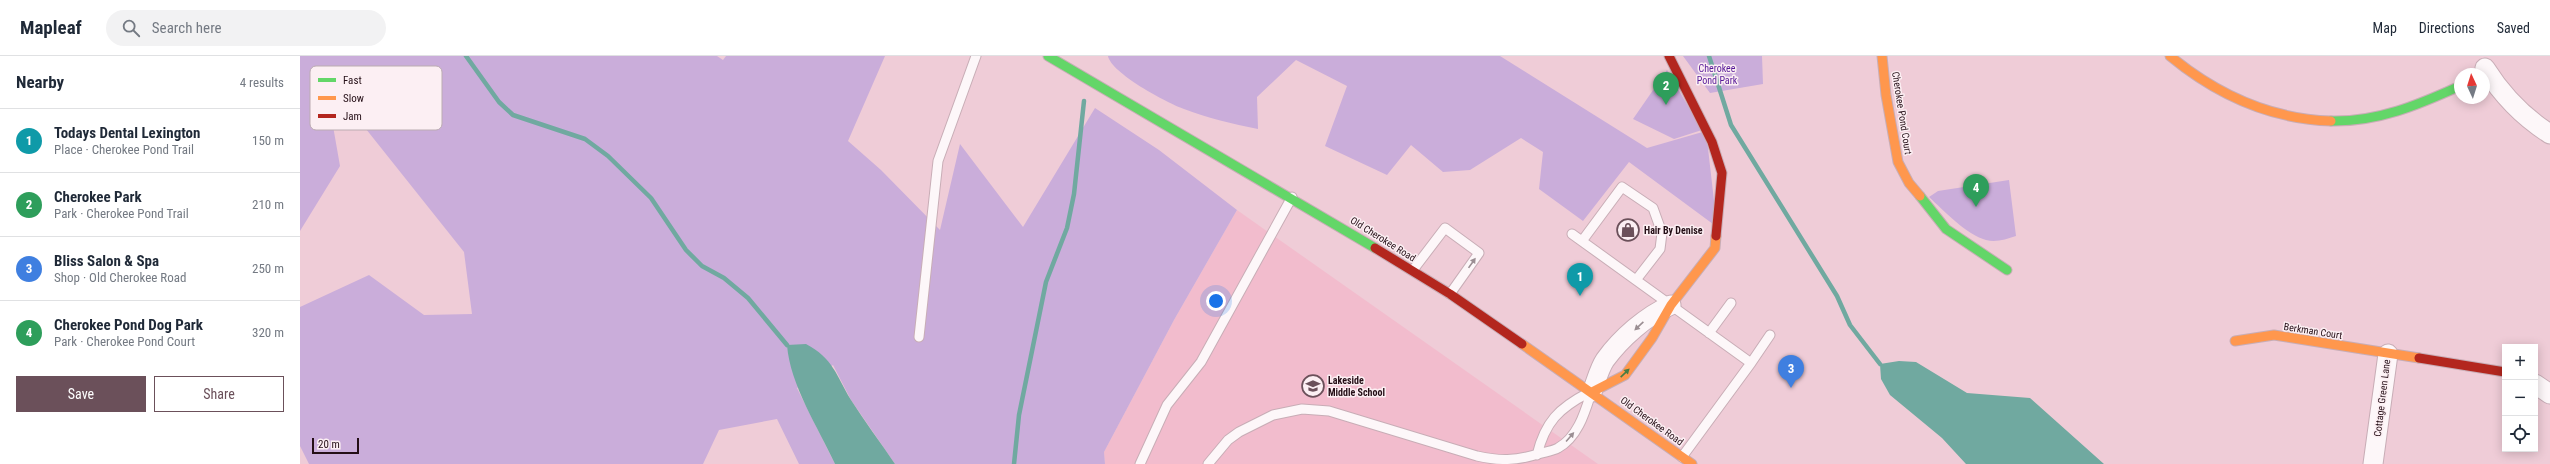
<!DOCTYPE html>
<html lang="en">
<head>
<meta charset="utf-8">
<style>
  :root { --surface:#fff; --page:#f2f2f3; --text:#1f2937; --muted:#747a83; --line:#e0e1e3; --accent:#6b505a }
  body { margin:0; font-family:"Roboto Condensed",sans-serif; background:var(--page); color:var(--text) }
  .controls { position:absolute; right:12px; bottom:12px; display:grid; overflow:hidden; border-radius:0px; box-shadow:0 2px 10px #0003 }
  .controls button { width:36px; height:36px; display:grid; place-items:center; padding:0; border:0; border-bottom:1px solid var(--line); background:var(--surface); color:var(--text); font:20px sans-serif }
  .compass { position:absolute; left:2154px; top:12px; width:36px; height:36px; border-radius:50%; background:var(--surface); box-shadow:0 2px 10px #0003; rotate:356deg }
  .scale { position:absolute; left:12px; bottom:10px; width:47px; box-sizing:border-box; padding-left:4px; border:2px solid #240e16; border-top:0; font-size:11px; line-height:14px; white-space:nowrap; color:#240e16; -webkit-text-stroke:3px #fceff3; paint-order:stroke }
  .you { position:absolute; left:916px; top:245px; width:14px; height:14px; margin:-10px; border:3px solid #fff; border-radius:50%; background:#1a73e8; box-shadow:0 0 0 6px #1a73e833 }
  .badge { display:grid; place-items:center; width:26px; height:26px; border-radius:50%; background:var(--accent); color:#fff; font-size:13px; font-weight:700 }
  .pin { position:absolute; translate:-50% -33px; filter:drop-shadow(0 1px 2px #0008) }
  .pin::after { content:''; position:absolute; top:21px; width:14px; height:12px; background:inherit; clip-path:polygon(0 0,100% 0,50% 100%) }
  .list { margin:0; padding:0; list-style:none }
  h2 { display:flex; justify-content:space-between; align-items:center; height:52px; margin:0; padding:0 16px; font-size:17px }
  h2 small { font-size:13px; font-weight:400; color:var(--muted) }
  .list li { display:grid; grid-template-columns:26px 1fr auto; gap:12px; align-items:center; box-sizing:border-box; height:64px; padding:0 16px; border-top:1px solid var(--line) }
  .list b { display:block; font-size:15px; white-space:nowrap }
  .list p { margin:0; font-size:13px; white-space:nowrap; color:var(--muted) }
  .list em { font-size:13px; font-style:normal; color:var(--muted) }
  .actions { display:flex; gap:8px; padding:12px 16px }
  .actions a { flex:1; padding:9px 0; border:1px solid var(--accent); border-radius:0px; text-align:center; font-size:14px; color:var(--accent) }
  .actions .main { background:var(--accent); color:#fff }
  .icon { flex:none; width:22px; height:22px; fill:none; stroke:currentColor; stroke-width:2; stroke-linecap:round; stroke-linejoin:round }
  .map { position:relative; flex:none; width:2250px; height:408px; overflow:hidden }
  header { display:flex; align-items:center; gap:24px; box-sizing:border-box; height:56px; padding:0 20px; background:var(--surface); border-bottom:1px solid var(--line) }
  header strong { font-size:19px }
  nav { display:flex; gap:22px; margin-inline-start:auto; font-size:14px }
  .search { width:280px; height:36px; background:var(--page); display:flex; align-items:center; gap:10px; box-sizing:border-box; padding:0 14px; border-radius:22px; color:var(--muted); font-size:15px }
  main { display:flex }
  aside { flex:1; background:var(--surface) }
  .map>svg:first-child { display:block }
  .built { fill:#f2bccd }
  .green { fill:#caadda }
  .water { fill:#70a9a0 }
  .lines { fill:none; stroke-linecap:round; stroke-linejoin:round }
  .stream { stroke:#70a9a0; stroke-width:4.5 }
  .lane-casing { stroke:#c8adb6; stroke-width:11 }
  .street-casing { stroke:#c8adb6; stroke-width:21 }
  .fast-casing { stroke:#c8adb6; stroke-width:11 }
  .slow-casing { stroke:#c8adb6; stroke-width:11 }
  .jam-casing { stroke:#c8adb6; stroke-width:11 }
  .lane { stroke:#fdf7f9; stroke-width:9 }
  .street { stroke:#fdf7f9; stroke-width:19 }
  .fast { stroke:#63d668; stroke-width:9 }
  .slow { stroke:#ff974d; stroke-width:9 }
  .jam { stroke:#b3261e; stroke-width:9 }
  .oneway { fill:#9b8e93 }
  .oneway2 { fill:#477c43 }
  .labels { text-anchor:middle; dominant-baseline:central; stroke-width:3; stroke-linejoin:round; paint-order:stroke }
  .park-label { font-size:10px; fill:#561898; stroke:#fceff3 }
  .street-label { font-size:10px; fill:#240e16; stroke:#fceff3 }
  .poi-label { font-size:10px; font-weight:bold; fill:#240e16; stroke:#fceff3; text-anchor:start }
  .key { fill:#fceff3; stroke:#bbacb1; stroke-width:1 }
  .key-label { font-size:11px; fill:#240e16 }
</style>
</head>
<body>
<header>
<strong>Mapleaf</strong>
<div class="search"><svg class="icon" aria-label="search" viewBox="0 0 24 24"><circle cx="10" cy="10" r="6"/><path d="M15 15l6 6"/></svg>Search here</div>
<nav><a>Map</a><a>Directions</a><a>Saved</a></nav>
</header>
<main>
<aside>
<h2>Nearby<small>4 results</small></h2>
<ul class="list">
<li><span class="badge" style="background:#0f9aa8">1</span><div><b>Todays Dental Lexington</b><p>Place · Cherokee Pond Trail</p></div><em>150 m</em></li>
<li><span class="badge" style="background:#2e9e5b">2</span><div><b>Cherokee Park</b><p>Park · Cherokee Pond Trail</p></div><em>210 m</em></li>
<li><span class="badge" style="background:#3f7fe0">3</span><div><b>Bliss Salon &amp; Spa</b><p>Shop · Old Cherokee Road</p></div><em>250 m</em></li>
<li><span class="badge" style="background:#2e9e5b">4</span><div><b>Cherokee Pond Dog Park</b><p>Park · Cherokee Pond Court</p></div><em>320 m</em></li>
</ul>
<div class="actions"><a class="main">Save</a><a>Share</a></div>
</aside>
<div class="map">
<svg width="2250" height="408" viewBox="0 0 2250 408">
  <rect width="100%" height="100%" fill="#efccd7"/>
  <!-- built -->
  <path class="built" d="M 937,154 L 1298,408 L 805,408 L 804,396 L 874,264 Z"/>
  <!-- green -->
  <path class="green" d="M 0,0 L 417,0 L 423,4 L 426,0 L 585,0 L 548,85 L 581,114 L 640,174 L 660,88 L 723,171 L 795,52 L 859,94 L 937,154 L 874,264 L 804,396 L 805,408 L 595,408 L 551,344 L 533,309 L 497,332 L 535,408 L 499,408 L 477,363 L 419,374 L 403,408 L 9,408 L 0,390 L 0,251 L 69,219 L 124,259 L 172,258 L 164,196 L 62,68 L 33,70 L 40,110 L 0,175 Z
    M 808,0 L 1200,0 L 1347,92 L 1406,75 L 1417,171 L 1329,106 L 1283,165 L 1239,133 L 1243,96 L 1221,82 L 1170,114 L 1143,116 L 1111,89 L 1087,119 L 1025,90 L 1047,30 L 996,4 L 957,41 L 958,73 C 932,68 908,62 884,53 C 867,47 811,17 808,0 Z
    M 1383,0 L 1462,0 L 1463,28 L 1410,37 Z
    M 1367,14 L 1402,74 L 1374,83 L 1333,63 Z
    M 1709,124 L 1716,180 C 1706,183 1696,187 1686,184 C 1667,179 1643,154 1629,141 L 1638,135 Z"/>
  <!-- water -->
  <path class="water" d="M 506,288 C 533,302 536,319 551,344 C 565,366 581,387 595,408 L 535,408 C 518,371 490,329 487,289 Z
    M 1599,305 L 1616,306 L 1667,337 L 1730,342 L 1804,408 L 1666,408 L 1642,382 L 1590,339 L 1581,323 L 1580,308 Z"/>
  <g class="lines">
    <!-- stream -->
    <path class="stream" d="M 166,0 L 199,46 L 213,59 L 285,83 L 308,100 L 351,142 L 386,194 L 402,210 L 424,222 L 448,242 L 487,289
      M 1409,0 L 1431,69 L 1537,240 L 1550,269 L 1580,308
      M 714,408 L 719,359 L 746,226 L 767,172 L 774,138 L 784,45"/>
    <!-- lane casing -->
    <g class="lane-casing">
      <path id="lane" d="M 1272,178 L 1451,307 L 1382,401
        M 1282,185 L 1322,131 L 1353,152 L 1362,177 L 1360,193 L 1336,224
        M 1113,214 L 1145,172 L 1179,197 L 1150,238
        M 1409,277 L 1431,247
        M 619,281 L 638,105 L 676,0
        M 1451,307 L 1470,279
        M 1237,399 C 1245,366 1259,352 1288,337
        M 840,408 L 867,349 L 901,306 L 992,141
        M 908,408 L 928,384 L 939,376 L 973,359 L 1002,353 L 1029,355 L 1177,400 C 1199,405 1216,405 1238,398 C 1244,396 1253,395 1258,392 C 1278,381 1285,356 1291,337"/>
    </g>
    <!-- street casing -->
    <g class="street-casing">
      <path id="street" d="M 2185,12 C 2202,39 2223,61 2250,78
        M 2235,328 L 2250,338
        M 1292,336 C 1296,326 1299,313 1305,304 C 1321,282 1346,260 1371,249
        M 2073,408 L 2088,298"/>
    </g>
    <!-- fast casing -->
    <g class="fast-casing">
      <path id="fast" d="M 748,0 L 1075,192
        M 2031,65 C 2078,66 2118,49 2160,30
        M 1620,140 L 1646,173 L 1707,214"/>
    </g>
    <!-- slow casing -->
    <g class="slow-casing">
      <path id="slow" d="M 1582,0 L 1586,39 L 1598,106 L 1609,127 L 1620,140
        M 1870,0 C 1916,38 1970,63 2031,65
        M 1935,285 L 1974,279 L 2119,302
        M 1222,288 L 1392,408
        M 1292,336 L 1325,319 L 1352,282 L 1371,249 L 1415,192 L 1416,180"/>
    </g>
    <!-- jam casing -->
    <g class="jam-casing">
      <path id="jam" d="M 1369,0 L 1412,86 L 1422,117 L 1416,180
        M 1075,192 L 1150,238 L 1222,288
        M 2119,302 L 2205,316"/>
    </g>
    <!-- lane -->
    <use href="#lane" class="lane"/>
    <!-- street -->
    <use href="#street" class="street"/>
    <!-- fast -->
    <use href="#fast" class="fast"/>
    <!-- slow -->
    <use href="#slow" class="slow"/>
    <!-- jam -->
    <use href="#jam" class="jam"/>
  </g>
  <!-- one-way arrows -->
  <defs><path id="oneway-solid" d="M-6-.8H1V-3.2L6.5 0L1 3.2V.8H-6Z"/></defs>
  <g class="oneway">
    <use href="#oneway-solid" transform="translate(1172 207) rotate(-55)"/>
    <use href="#oneway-solid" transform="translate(1339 270) rotate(137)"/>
    <use href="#oneway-solid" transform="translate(1270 381) rotate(-49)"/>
  </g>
  <use class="oneway2" href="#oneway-solid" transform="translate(1325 317) rotate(-44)"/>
  <!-- icons -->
  <defs>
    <g id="shop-ring" transform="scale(1.15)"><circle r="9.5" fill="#fceff3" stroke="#6b505a" stroke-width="1.5"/><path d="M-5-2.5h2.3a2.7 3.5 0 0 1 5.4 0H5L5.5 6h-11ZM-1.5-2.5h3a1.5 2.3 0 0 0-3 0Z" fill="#6b505a"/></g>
    <g id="school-ring" transform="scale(1.15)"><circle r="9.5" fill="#fceff3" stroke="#6b505a" stroke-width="1.5"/><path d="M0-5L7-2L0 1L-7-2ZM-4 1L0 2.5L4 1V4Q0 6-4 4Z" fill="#6b505a"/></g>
  </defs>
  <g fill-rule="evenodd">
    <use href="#shop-ring" x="1328" y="174"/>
    <use href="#school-ring" x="1013" y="330"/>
  </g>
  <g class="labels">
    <!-- park labels -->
    <g class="park-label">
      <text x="1417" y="12">Cherokee<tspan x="1417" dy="12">Pond Park</tspan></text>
    </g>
    <!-- street labels -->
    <g class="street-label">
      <text transform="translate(1602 57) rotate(81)">Cherokee Pond Court</text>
      <text transform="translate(1083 183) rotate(32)">Old Cherokee Road</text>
      <text transform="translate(2013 275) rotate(9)">Berkman Court</text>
      <text transform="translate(2082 342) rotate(-83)">Cottage Green Lane</text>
      <text transform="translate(1352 365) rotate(36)">Old Cherokee Road</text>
    </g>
    <!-- poi labels -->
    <g class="poi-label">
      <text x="1344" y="174">Hair By Denise</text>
      <text x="1028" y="324">Lakeside<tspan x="1028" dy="12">Middle School</tspan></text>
    </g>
  </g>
  <!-- legend -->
  <rect x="10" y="10" width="132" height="64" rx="6" class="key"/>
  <rect x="18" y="22" width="18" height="4" fill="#63d668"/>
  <rect x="18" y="40" width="18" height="4" fill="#ff974d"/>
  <rect x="18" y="58" width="18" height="4" fill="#b3261e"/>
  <g class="key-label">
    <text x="43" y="28">Fast</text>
    <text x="43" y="46">Slow</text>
    <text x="43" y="64">Jam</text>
  </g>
</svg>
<div class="controls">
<button>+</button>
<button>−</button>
<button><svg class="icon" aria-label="locate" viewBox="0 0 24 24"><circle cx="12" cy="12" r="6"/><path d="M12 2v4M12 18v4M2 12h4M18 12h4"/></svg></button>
</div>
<svg class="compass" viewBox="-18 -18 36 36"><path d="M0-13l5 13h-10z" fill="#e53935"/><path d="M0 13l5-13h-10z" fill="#747a83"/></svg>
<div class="scale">20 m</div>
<div class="you"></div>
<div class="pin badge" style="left:1280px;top:240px;background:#0f9aa8">1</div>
<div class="pin badge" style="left:1366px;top:49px;background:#2e9e5b">2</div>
<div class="pin badge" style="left:1491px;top:332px;background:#3f7fe0">3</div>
<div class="pin badge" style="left:1676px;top:151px;background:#2e9e5b">4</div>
</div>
</main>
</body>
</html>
